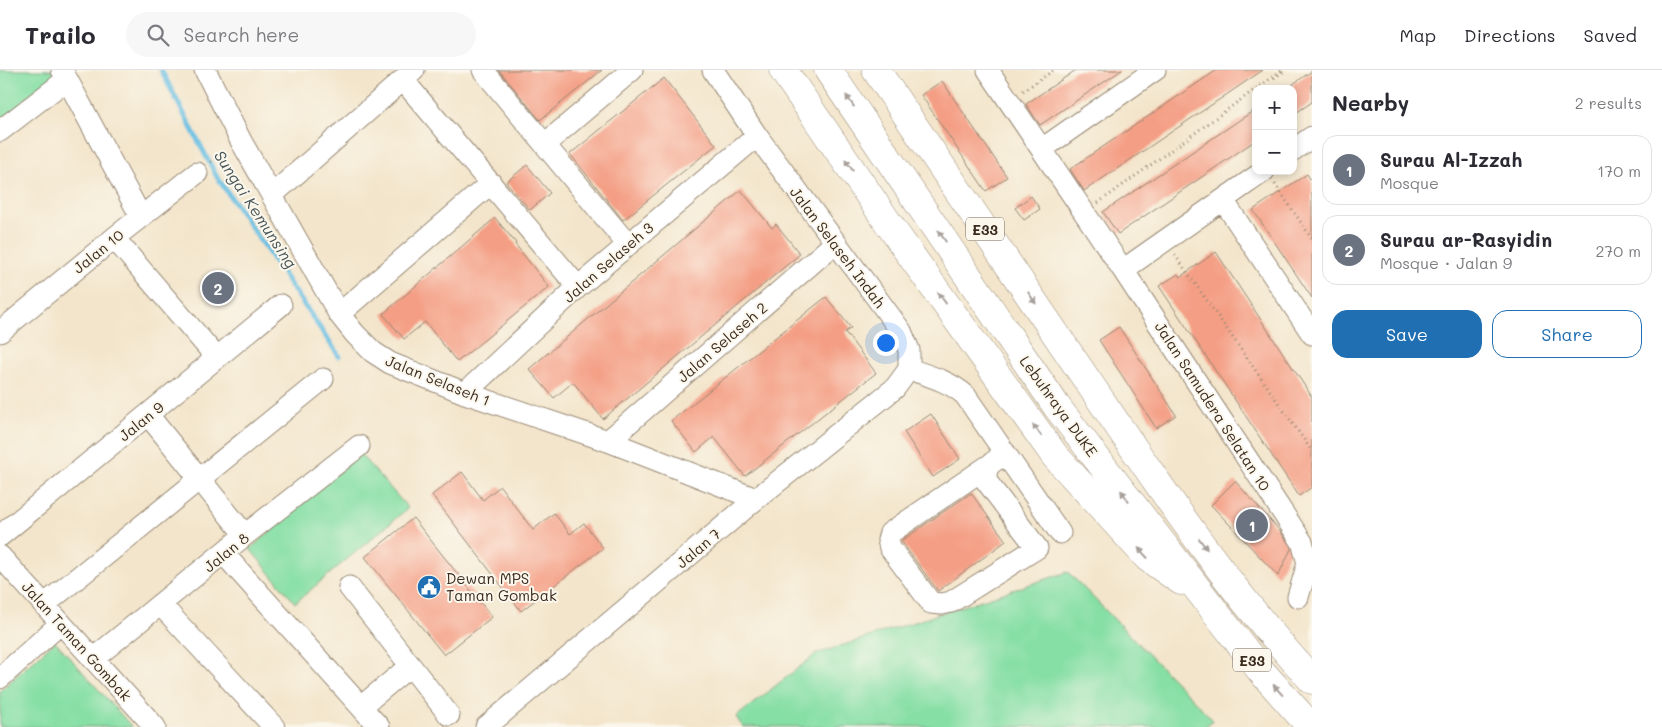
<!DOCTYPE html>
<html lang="en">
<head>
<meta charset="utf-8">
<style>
  :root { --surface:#fff; --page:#f7f7f7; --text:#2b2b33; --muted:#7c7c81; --line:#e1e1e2; --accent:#1f6fb2 }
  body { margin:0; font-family:Mali,sans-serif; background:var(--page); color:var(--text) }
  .controls { position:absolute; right:15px; top:15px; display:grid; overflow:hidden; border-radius:10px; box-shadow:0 2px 8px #0003 }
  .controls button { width:45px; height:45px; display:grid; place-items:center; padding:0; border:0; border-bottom:1px solid var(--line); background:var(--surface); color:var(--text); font:25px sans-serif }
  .you { position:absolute; left:885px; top:272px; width:18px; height:18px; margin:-12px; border:4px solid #fff; border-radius:50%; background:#1a73e8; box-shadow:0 0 0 8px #1a73e833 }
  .badge { display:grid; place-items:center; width:32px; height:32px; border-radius:50%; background:var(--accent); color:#fff; font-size:16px; font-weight:700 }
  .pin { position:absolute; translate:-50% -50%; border:2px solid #fff; box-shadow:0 1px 5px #0006 }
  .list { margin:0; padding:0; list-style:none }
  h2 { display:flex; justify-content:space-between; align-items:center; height:65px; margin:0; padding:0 20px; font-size:21px }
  h2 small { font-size:16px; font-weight:400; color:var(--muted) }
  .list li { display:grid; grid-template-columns:32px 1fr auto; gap:15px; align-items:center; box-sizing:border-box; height:70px; margin:0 10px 10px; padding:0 10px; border:1px solid var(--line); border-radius:15px }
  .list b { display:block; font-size:19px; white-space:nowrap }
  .list p { margin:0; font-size:16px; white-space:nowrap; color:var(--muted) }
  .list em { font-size:16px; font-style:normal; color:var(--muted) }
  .actions { display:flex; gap:10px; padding:15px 20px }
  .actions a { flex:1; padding:11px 0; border:1px solid var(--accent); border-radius:15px; text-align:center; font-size:18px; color:var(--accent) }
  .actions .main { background:var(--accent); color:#fff }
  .icon { flex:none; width:28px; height:28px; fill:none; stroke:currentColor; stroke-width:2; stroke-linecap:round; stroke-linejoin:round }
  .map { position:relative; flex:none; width:1312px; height:657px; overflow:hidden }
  header { display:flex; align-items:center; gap:30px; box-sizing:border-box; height:70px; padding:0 25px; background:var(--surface); border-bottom:1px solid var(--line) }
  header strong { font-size:24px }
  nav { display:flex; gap:28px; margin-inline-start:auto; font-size:18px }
  .search { width:350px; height:45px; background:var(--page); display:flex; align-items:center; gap:12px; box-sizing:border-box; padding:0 18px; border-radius:28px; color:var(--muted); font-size:19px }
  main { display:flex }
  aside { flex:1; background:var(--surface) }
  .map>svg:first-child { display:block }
  .green { fill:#86dfa5; stroke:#608462 }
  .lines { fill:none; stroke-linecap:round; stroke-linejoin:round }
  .stream { stroke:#65bee2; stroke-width:5 }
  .building { fill:#f49f85 }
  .minor-casing { stroke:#978874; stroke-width:23 }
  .highway-casing { stroke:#978874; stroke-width:29 }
  .path { stroke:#978874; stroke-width:3; stroke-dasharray:1 4; stroke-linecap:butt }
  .minor { stroke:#fff; stroke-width:21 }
  .highway { stroke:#fff; stroke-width:28 }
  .oneway { fill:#a79f9a }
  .labels { text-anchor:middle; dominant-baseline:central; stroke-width:4; stroke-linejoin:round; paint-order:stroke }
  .shield { fill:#fbf7ec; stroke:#75685c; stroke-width:1 }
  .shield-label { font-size:14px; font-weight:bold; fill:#3b2a1e }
  .street-label { font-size:15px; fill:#3b2a1e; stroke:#fbf7ec }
  .poi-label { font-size:15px; fill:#3b2a1e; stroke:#fbf7ec; text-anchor:start }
  .water-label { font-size:16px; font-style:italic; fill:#485659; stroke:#fbf7ec }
</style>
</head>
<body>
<header>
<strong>Trailo</strong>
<div class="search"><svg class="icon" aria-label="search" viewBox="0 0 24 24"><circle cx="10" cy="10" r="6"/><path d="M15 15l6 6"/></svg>Search here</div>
<nav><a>Map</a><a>Directions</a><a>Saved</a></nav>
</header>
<main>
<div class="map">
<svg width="1312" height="657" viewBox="0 0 1312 657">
  <rect width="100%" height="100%" fill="#fbf7ec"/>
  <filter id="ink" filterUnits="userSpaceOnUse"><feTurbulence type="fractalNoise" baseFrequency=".02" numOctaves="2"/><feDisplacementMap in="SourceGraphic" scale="10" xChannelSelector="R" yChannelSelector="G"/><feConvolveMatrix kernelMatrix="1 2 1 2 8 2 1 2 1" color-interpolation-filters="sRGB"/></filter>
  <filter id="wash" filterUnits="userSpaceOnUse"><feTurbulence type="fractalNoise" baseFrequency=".0096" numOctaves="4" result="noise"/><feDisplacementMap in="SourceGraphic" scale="20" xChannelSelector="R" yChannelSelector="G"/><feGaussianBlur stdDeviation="1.12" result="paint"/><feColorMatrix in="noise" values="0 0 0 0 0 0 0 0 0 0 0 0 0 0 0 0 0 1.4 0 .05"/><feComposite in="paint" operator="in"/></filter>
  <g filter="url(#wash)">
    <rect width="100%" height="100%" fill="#f3e5cb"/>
    <!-- green -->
    <path class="green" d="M 0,0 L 52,0 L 55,5 L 0,51 Z
      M 360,384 L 408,438 L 295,533 L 250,479 Z
      M 1068,502 L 1213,650 L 1205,657 L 743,657 L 736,647 L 816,584 Z
      M 55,571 L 132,657 L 0,657 L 0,621 Z"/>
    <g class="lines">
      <!-- stream -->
      <path class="stream" d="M 161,0 L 217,107 L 339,286"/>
    </g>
    <g id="blocks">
      <!-- building -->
      <path class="building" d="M 499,0 L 602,0 L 540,50 Z
        M 1076,0 L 1122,0 L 1040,55 L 1026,34 Z
        M 1217,0 L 1263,0 L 1084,121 L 1070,99 Z
        M 1312,1 L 1312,32 L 1293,45 L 1293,14 Z
        M 664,8 L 716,75 L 623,150 L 570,84 Z
        M 942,11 L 1007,107 L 986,121 L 921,25 Z
        M 1256,39 L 1256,70 L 1118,164 L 1103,142 Z
        M 527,95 L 550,123 L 530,140 L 506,112 Z
        M 1307,104 L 1312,112 L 1312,228 L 1253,140 Z
        M 741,120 L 772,158 L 776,154 L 800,184 L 603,349 L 573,312 L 554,328 L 529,299 Z
        M 1031,126 L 1040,139 L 1024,150 L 1015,138 Z
        M 495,148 L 516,173 L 515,174 L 549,217 L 457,292 L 425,252 L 404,269 L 383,244 Z
        M 1216,182 L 1312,327 L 1312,417 L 1299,426 L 1159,216 L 1178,204 L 1180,207 Z
        M 826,227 L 851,258 L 845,262 L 876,303 L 745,406 L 714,367 L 696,382 L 671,351 Z
        M 1119,257 L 1176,345 L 1156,358 L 1099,270 Z
        M 931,344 L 960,389 L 933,407 L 904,362 Z
        M 462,402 L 483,430 L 500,416 L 533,460 L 554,443 L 570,464 L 584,453 L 603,478 L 521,541 L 432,425 Z
        M 1235,411 L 1280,461 L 1291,477 L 1291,479 L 1278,506 L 1211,435 Z
        M 971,423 L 1006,471 L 938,521 L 901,471 Z
        M 413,448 L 492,547 L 444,585 L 365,487 Z"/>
    </g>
  </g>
  <g filter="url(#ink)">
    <use href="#blocks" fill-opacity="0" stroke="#978874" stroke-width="1"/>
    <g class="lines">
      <!-- minor casing -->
      <g class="minor-casing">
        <path id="minor" d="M 62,0 L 141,147
          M 205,0 L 241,71 L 339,244 L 355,264 L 373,282 L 390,293 L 465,323 L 608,371 L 756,429
          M 483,0 L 628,175
          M 713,0 L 757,66 L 901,261 L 909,280 L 909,299
          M 988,0 L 1123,200 L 1302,472 L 1308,493 L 1298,527
          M 403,10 L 578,217
          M 0,61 L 66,10
          M 545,74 L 632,0
          M 1042,79 L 1155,0
          M 1293,80 L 1312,67
          M 272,125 L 414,0
          M 1223,130 L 1312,264
          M 114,168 L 217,288
          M 1123,200 L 1264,101
          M 339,244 L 491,113
          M 0,262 L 114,168 L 197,103
          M 909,299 C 929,306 949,311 965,325 L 1060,463
          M 465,323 L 578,217 L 757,66
          M 148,345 L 245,465
          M 608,371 L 835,173
          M 988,396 L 890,463 L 888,470 L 890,478 L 931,533 L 942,534 L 951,532 L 1037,478 L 987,412 C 983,395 993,392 1006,384
          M 0,466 L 281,235
          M 224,484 L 379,657
          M 0,486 L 155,657
          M 349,517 L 449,645
          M 160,534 L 274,657
          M 44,535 L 323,309
          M 93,589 L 245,465 L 359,376
          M 0,608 L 61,553
          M 362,636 L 410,596
          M 486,657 L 756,429 L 895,318 L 909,299"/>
      </g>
      <!-- highway casing -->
      <g class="highway-casing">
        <path id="highway" d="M 783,0 L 902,173 L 1055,386 L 1148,488 L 1181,511
          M 828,0 L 1057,337 L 1261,601 L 1311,657
          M 876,0 C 946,103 1017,206 1087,310 C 1157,413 1227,518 1312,610"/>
      </g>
      <!-- path -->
      <path class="path" d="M 1274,8 L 1286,0
        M 1023,21 L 1054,0
        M 211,92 L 226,82
        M 1275,114 L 1312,169
        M 1098,133 L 1282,0
        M 1175,185 L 1312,381"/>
      <!-- minor -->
      <use href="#minor" class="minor"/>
      <!-- highway -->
      <use href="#highway" class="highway"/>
    </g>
    <!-- one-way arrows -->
    <defs><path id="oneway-solid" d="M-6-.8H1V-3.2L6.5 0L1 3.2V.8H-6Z" transform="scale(1.25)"/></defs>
    <g class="oneway">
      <use href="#oneway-solid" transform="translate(850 31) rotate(-125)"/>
      <use href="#oneway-solid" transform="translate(849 95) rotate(-124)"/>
      <use href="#oneway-solid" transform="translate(942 166) rotate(-124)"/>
      <use href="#oneway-solid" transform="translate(942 228) rotate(-126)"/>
      <use href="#oneway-solid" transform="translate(1032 228) rotate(56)"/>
      <use href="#oneway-solid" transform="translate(1037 360) rotate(-126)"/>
      <use href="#oneway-solid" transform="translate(1125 426) rotate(-127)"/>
      <use href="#oneway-solid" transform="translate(1203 474) rotate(54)"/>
      <use href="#oneway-solid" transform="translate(1143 483) rotate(-133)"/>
      <use href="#oneway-solid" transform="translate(1278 620) rotate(-131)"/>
    </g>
  </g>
  <!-- icons -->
  <defs>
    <g id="civic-disc" transform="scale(1.25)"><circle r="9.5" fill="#1f6fb2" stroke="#fbf7ec"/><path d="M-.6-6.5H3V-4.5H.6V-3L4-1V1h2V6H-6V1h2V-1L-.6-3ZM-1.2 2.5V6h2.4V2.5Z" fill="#fff"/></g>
  </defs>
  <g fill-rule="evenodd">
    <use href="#civic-disc" x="429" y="517"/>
  </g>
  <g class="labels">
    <!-- shield labels -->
    <g class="shield">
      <rect x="966" y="147.5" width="38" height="23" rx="4"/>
      <rect x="1233" y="578.5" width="38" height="23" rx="4"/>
    </g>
    <g class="shield-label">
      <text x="985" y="159">E33</text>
      <text x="1252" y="590">E33</text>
    </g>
    <!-- street labels -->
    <g class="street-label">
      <text transform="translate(838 177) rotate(53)">Jalan Selaseh Indah</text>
      <text transform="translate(98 181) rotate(-39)">Jalan 10</text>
      <text transform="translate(608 192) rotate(-41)">Jalan Selaseh 3</text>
      <text transform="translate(722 272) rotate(-41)">Jalan Selaseh 2</text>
      <text transform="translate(438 310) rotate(22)">Jalan Selaseh 1</text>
      <text transform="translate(1059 336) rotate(54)">Lebuhraya DUKE</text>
      <text transform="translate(1213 336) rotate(57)">Jalan Samudera Selatan 10</text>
      <text transform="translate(141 351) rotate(-39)">Jalan 9</text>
      <text transform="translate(698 478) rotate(-40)">Jalan 7</text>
      <text transform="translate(226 482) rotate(-39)">Jalan 8</text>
      <text transform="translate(77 571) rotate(48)">Jalan Taman Gombak</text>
    </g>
    <!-- poi labels -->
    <g class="poi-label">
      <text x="446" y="508">Dewan MPS<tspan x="446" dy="17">Taman Gombak</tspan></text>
    </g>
    <!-- water labels -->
    <g class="water-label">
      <text transform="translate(256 139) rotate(57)">Sungai Kemunsing</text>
    </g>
  </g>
</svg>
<div class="controls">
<button>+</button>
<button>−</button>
</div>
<div class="you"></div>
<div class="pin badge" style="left:1252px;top:455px;background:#6b7280">1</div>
<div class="pin badge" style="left:218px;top:218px;background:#6b7280">2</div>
</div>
<aside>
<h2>Nearby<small>2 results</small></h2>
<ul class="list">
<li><span class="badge" style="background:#6b7280">1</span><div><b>Surau Al-Izzah</b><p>Mosque</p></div><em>170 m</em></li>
<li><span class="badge" style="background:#6b7280">2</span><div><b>Surau ar-Rasyidin</b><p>Mosque · Jalan 9</p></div><em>270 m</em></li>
</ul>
<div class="actions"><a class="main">Save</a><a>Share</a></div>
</aside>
</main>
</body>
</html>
